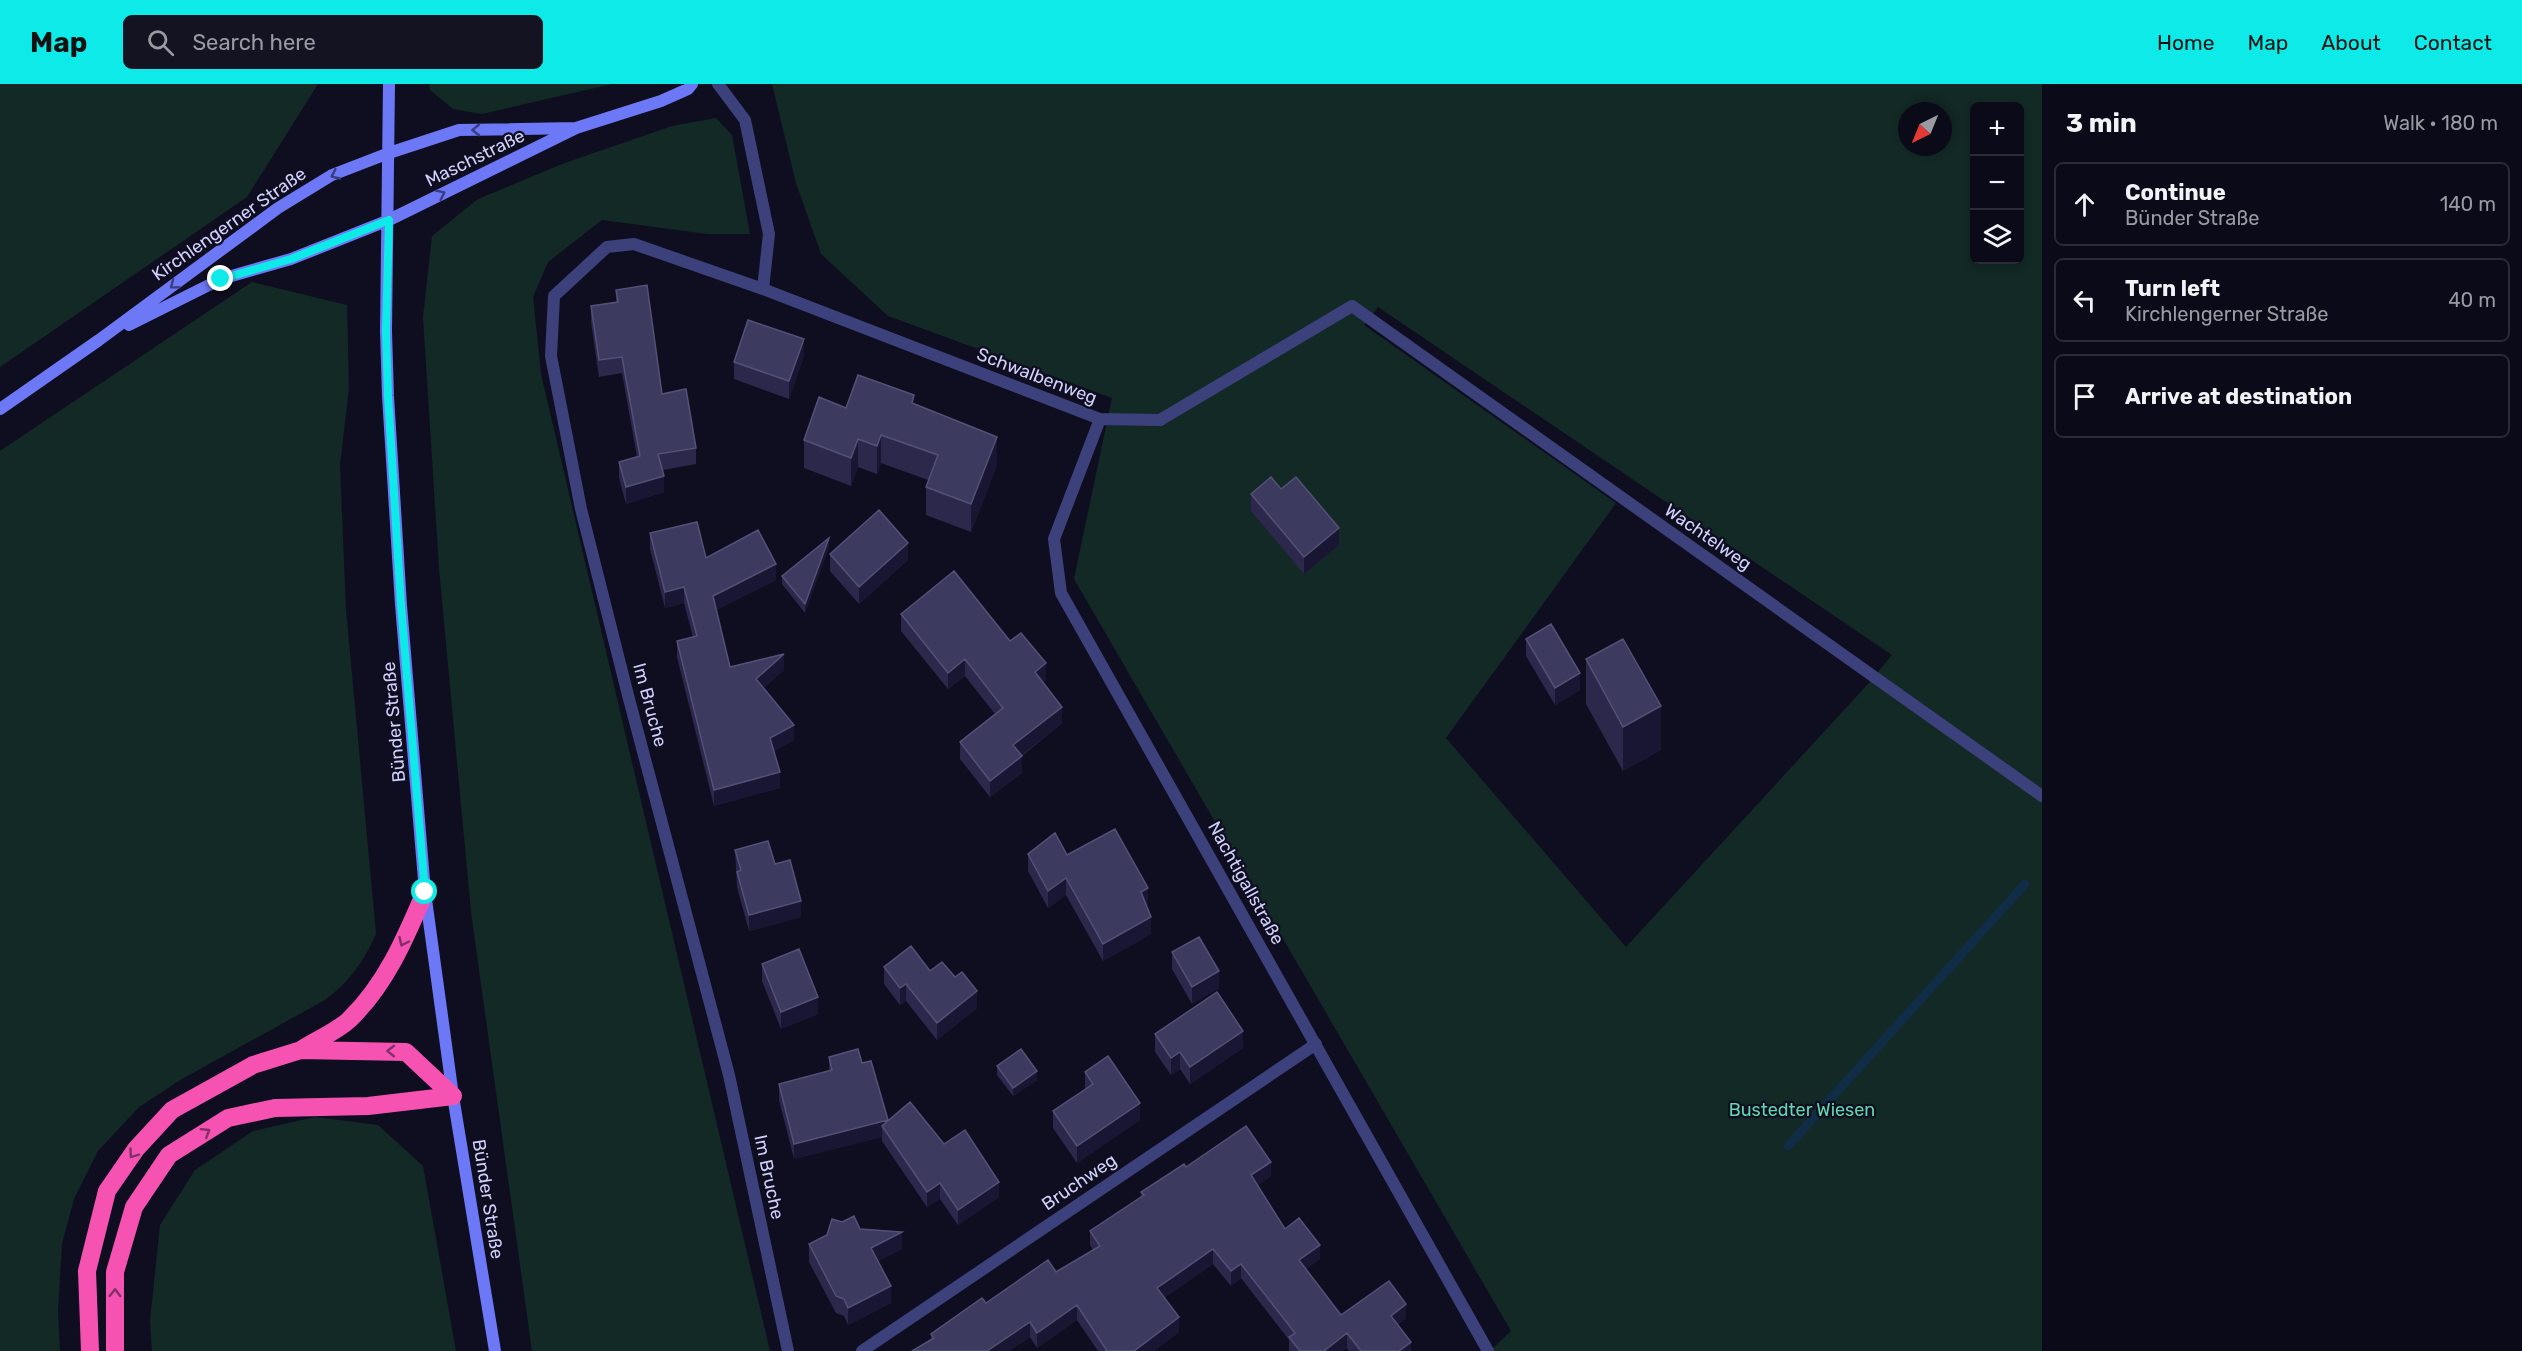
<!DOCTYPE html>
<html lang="en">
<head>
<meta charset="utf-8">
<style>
  :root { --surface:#0b0a18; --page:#141321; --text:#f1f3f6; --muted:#9a9aa2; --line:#2b2b37; --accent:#0eeae7 }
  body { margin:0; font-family:Rubik,sans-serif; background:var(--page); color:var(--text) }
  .controls { position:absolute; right:18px; top:18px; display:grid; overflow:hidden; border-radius:9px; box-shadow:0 3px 9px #0003 }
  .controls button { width:54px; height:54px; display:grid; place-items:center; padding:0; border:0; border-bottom:2px solid var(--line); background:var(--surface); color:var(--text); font:30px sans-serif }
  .compass { position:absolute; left:1898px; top:18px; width:54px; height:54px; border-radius:50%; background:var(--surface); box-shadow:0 3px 9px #0003; rotate:223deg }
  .stop { position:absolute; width:18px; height:18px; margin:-14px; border:4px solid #0eeae7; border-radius:50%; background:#fff }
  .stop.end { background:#0eeae7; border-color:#fff; box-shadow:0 2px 6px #0008 }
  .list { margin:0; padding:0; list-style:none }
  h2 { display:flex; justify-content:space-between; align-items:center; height:78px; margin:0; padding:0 24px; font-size:26px }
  h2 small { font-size:20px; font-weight:400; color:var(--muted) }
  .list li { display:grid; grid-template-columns:39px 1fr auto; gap:18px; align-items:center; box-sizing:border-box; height:84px; margin:0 12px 12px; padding:0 12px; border:2px solid var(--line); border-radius:9px }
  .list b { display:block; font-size:22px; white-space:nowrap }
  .list p { margin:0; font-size:20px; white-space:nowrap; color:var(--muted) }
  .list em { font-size:20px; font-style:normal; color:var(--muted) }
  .icon { flex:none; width:33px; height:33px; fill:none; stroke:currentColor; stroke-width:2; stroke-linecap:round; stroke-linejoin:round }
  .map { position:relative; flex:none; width:2042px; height:1267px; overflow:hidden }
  header { display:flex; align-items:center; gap:36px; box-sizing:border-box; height:84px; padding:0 30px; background:var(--accent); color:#111 }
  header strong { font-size:28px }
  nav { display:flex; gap:33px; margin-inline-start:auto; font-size:21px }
  .search { width:420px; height:54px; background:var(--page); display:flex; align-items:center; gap:15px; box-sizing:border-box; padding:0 21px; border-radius:9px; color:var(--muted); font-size:22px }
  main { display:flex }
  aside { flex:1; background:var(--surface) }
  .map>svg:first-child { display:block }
  .green { fill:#122926; fill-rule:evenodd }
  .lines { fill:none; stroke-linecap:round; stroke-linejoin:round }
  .stream { stroke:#112c46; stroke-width:9 }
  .street { stroke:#3c417c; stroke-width:12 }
  .secondary { stroke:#6d78f6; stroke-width:12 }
  .highway { stroke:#f552b2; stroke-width:18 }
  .wall { fill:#2b284c }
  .shaded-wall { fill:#191633 }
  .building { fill:#3d3a5f; stroke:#545178; stroke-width:1.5 }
  .oneway { stroke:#393e80 }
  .oneway2 { stroke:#823069 }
  .route { stroke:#0eeae7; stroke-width:8 }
  .labels { text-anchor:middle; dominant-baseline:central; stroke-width:4.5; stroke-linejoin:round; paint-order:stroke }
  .street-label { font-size:18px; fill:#d0d0fc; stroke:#0f0e20 }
  .park-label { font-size:18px; fill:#61d7ac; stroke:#0f0e20 }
</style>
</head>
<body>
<header>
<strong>Map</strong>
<div class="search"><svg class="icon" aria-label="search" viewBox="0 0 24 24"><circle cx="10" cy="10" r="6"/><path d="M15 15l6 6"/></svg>Search here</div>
<nav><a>Home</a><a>Map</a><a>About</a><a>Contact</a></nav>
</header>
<main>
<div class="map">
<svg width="2042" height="1267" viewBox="0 0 2042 1267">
  <rect width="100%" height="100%" fill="#0f0e20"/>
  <!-- green -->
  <path class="green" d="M 0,0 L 318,0 L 247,113 L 0,283 Z
    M 429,0 L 612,0 L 482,30 L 453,25 L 430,6 Z
    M 772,0 L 2042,0 L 2042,1267 L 1490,1267 L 1511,1247 L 1074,495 L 1112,314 L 888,232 L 821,170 L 796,99 ZM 1974,22 L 2020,22 L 2020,176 L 1974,176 ZM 1907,27 L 1943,27 L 1943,63 L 1907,63 ZM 1378,223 L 1892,571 L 1868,600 L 1626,863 L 1446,654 L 1616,419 L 1364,241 Z
    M 716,34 L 732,51 L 750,150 L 707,150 L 602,136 L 548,178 L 533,213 L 541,290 L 770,1267 L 532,1267 L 471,828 L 439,484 L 423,233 L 432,152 L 478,115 L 562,80 L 672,42 Z
    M 252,198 L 347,221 L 349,304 L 340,381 L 346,526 L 376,850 C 362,880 351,896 325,916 L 182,995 L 139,1023 L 98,1067 L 74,1115 L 62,1160 L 58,1227 L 60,1267 L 0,1267 L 0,367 Z
    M 315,1033 L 378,1041 L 423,1082 L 456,1267 L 152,1267 L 150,1237 L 160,1141 L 195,1086 L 253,1047 Z"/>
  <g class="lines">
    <!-- stream -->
    <path class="stream" d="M 1788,1062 L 2025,800"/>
    <!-- street -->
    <path class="street" d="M 718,0 L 745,36 L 769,150 L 763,205
      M 1100,335 L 1054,455 L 1061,509 L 1488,1267
      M 788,1267 L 729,991 L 629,615 L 581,425 L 551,272 L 554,212 L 607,163 L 634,160 L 763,205 L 1100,335 L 1160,336 L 1352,222 L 2042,712
      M 862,1267 L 1316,960"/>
    <!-- secondary -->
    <path class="secondary" d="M 389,0 L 386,247 L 388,312 L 401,521 L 425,808 L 453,1012 L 495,1267
      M 129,241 L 221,195 L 291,175 L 389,136 L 576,44 L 661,17 L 688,5 L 692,0
      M 0,325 L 99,256 L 278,124 L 332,91 L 389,69 L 459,46 L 576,44"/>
    <!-- highway -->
    <path class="highway" d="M 301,966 C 316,956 336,948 349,936 C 386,900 405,855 425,808
      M 90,1267 L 87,1187 L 107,1107 L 136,1065 L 172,1026 L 253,981 L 301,966 L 406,968 L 453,1012
      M 115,1267 L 115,1188 L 134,1123 L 169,1071 L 228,1034 L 275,1024 L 368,1022 L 453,1012"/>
  </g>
  <!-- wall -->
  <path class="wall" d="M 616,206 L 662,310 L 696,364 L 696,380 L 663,386 L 664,408 L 626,420 L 619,394 L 619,378 L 637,373 L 622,289 L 599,293 L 591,238 L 591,222 L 616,218 Z
    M 804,272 L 789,315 L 734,295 L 734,278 Z
    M 914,320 L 997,381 L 971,448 L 926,431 L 926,403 L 928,396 L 881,379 L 877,390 L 858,383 L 851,402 L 804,384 L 804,356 L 846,324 Z
    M 1251,410 L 1339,461 L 1304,490 L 1251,427 Z
    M 650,449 L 706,474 L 776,496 L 716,526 L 730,583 L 784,586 L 763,604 L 794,656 L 774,667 L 780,704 L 714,722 L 677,573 L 677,557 L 693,553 L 684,519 L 665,524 L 650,465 Z
    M 829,463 L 805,529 L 782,500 L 782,492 Z
    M 830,470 L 908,476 L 859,520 L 830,487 Z
    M 901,530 L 1010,557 L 1046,596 L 1043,598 L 1062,639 L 1022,672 L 1022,689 L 990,713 L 960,675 L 960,658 L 995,630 L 965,592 L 948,605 L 901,547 Z
    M 1526,555 L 1580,606 L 1555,621 L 1526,572 Z
    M 1586,575 L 1661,666 L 1623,687 L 1586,620 Z
    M 735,766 L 775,780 L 801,833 L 749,847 L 737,803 Z
    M 1028,770 L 1067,771 L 1148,821 L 1146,822 L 1151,850 L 1103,877 L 1066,811 L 1048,824 L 1028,787 Z
    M 1172,868 L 1219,904 L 1192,920 L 1172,885 Z
    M 762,880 L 818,930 L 781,945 L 762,897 Z
    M 884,883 L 930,887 L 977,924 L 937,956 L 906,917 L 900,921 L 884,900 Z
    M 1155,950 L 1243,964 L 1190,1000 L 1180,985 L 1171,991 L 1155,968 Z
    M 829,973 L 862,979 L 888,1037 L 944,1060 L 999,1113 L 958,1141 L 940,1115 L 927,1123 L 882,1057 L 882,1053 L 794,1075 L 779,1016 L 779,1000 L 829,987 Z
    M 997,982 L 1037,996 L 1013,1012 L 997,991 Z
    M 1085,988 L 1140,1036 L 1077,1079 L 1053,1044 L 1053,1027 L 1085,1006 Z
    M 1186,1083 L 1271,1092 L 1258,1101 L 1285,1145 L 1320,1175 L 1306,1185 L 1341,1231 L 1406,1234 L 1398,1241 L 1411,1267 L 1349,1267 L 1347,1264 L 1342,1267 L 1289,1267 L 1289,1256 L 1241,1194 L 1231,1202 L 1213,1180 L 1164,1214 L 1179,1248 L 1154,1267 L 1098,1267 L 1077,1236 L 1037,1264 L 1030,1253 L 1009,1267 L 912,1267 L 931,1255 L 931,1250 L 986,1219 L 1056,1188 L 1093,1166 L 1090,1161 L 1090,1147 L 1141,1113 L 1141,1108 Z
    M 860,1145 L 902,1165 L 878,1177 L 891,1219 L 848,1241 L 844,1232 L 836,1229 L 809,1178 L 809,1160 Z"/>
  <!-- shaded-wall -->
  <path class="shaded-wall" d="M 804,255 L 804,272 L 789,315 L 789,297 Z
    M 881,351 L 881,379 L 877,390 L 877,362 Z
    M 997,353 L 997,381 L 971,448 L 971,420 Z
    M 858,355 L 858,383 L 851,402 L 851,374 Z
    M 664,392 L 664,408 L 626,420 L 626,403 Z
    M 1339,444 L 1339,461 L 1304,490 L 1304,473 Z
    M 829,454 L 829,463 L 805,529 L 805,520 Z
    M 908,459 L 908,476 L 859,520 L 859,503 Z
    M 776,480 L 776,496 L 713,528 L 713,512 Z
    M 684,503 L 684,519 L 665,524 L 665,508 Z
    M 784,570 L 784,586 L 756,610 L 756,595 Z
    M 965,575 L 965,592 L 948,605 L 948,589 Z
    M 1046,579 L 1046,596 L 1035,605 L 1035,588 Z
    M 1580,589 L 1580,606 L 1555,621 L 1555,604 Z
    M 1661,622 L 1661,666 L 1623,687 L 1623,643 Z
    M 1062,623 L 1062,639 L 1013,678 L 1013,661 Z
    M 794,641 L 794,656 L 770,669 L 770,654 Z
    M 1022,672 L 1022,689 L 990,713 L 990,697 Z
    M 780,688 L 780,704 L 714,722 L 714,706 Z
    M 1066,794 L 1066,811 L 1048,824 L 1048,807 Z
    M 1148,804 L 1148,821 L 1141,825 L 1141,808 Z
    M 801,817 L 801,833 L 749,847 L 749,831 Z
    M 1151,833 L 1151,850 L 1103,877 L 1103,860 Z
    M 1219,887 L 1219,904 L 1192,920 L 1192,903 Z
    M 906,900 L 906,917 L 900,921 L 900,904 Z
    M 977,907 L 977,924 L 937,956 L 937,939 Z
    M 818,913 L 818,930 L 781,945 L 781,928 Z
    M 1243,947 L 1243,964 L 1190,1000 L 1190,983 Z
    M 1180,968 L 1180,985 L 1171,991 L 1171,974 Z
    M 1037,987 L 1037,996 L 1013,1012 L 1013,1004 Z
    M 1140,1019 L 1140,1036 L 1077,1079 L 1077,1062 Z
    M 888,1036 L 888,1050 L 882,1042 L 882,1053 L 794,1075 L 794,1060 Z
    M 1271,1078 L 1271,1092 L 1251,1106 L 1251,1091 Z
    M 999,1098 L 999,1113 L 958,1141 L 958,1126 Z
    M 940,1099 L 940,1115 L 927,1123 L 927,1108 Z
    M 902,1148 L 902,1165 L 871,1181 L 871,1164 Z
    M 1320,1161 L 1320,1175 L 1299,1190 L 1299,1176 Z
    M 1213,1165 L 1213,1180 L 1157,1219 L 1157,1204 Z
    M 1241,1180 L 1241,1194 L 1231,1202 L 1231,1187 Z
    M 891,1202 L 891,1219 L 848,1241 L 848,1224 Z
    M 1406,1220 L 1406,1234 L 1391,1247 L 1391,1232 Z
    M 1077,1221 L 1077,1236 L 1037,1264 L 1037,1249 Z
    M 1179,1233 L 1179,1248 L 1154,1267 L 1134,1267 Z
    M 1030,1238 L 1030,1253 L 1009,1267 L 987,1267 Z
    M 1347,1249 L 1347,1264 L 1342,1267 L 1324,1267 Z
    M 1411,1258 L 1411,1267 L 1399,1267 Z"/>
  <!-- building -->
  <path class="building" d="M 647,201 L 662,310 L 686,305 L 696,364 L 658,370 L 664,392 L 626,403 L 619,378 L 640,372 L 622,273 L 599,276 L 591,222 L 618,218 L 616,206 Z
    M 748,236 L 804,255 L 789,297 L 734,278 Z
    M 858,291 L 914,311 L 912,319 L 997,353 L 971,420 L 926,403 L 938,371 L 881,351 L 877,362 L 858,355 L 851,374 L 804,356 L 819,313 L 846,324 Z
    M 1271,393 L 1281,405 L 1296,393 L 1339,444 L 1304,473 L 1251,410 Z
    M 879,426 L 908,459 L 859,503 L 830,470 Z
    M 697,438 L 706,474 L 758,446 L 776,480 L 713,512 L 730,583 L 784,570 L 756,595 L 794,641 L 770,654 L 780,688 L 714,706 L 677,557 L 697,552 L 684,503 L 665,508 L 650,449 Z
    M 829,454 L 805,520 L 782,492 Z
    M 954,487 L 1010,557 L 1021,549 L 1046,579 L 1035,588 L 1062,623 L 1013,661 L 1022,672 L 990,697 L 960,658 L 1003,624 L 965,575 L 948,589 L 901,530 Z
    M 1551,540 L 1580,589 L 1555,604 L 1526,555 Z
    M 1623,555 L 1661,622 L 1623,643 L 1586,575 Z
    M 1115,745 L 1148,804 L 1141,808 L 1151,833 L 1103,860 L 1066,794 L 1048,807 L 1028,770 L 1055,749 L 1067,771 Z
    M 768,757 L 775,780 L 790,776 L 801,817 L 749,831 L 737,788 L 741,786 L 735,766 Z
    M 1199,853 L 1219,887 L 1192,903 L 1172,868 Z
    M 911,862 L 930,887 L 942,878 L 955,893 L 962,888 L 977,907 L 937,939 L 906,900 L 900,904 L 884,883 Z
    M 799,865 L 818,913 L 781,928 L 762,880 Z
    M 1217,908 L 1243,947 L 1190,983 L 1180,968 L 1171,974 L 1155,950 Z
    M 858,965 L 862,979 L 871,977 L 888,1036 L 794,1060 L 779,1000 L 832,986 L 829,973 Z
    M 1021,965 L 1037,987 L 1013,1004 L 997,982 Z
    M 1108,972 L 1140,1019 L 1077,1062 L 1053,1027 L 1093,1000 L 1085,988 Z
    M 910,1018 L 944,1060 L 965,1046 L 999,1098 L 958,1126 L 940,1099 L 927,1108 L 882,1042 Z
    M 1246,1042 L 1271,1078 L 1251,1091 L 1285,1145 L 1299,1134 L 1320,1161 L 1299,1176 L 1341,1231 L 1389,1197 L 1406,1220 L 1391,1232 L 1411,1258 L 1399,1267 L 1361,1267 L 1347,1249 L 1324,1267 L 1300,1267 L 1289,1253 L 1295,1249 L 1241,1180 L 1231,1187 L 1213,1165 L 1157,1204 L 1179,1233 L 1134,1267 L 1107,1267 L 1077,1221 L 1037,1249 L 1030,1238 L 987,1267 L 912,1267 L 934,1254 L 931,1250 L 982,1214 L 986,1219 L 1048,1176 L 1056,1188 L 1100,1162 L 1090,1147 L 1144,1111 L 1141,1108 L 1184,1080 L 1186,1083 Z
    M 854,1132 L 860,1145 L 902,1148 L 871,1164 L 891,1202 L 848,1224 L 844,1215 L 836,1212 L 809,1160 L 827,1151 L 832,1135 L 842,1138 Z"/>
  <!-- one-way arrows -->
  <defs><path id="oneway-chevron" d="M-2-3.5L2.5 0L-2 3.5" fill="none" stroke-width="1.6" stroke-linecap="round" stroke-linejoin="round" transform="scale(1.5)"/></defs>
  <g class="oneway">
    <use href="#oneway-chevron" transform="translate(476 46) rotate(179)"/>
    <use href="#oneway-chevron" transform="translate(335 91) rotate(155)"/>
    <use href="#oneway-chevron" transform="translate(441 110) rotate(-26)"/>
    <use href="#oneway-chevron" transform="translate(174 201) rotate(143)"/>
  </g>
  <g class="oneway2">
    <use href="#oneway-chevron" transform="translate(403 858) rotate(115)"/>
    <use href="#oneway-chevron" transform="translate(391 967) rotate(-179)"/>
    <use href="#oneway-chevron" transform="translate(206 1048) rotate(-32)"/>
    <use href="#oneway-chevron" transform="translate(133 1070) rotate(126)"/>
    <use href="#oneway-chevron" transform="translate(115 1209) rotate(-89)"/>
  </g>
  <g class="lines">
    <!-- route -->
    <path class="route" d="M 221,195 L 291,175 L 389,136 L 386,247 L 388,312 L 401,521 L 425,808"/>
  </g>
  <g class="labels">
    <!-- street labels -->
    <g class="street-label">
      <text transform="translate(475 74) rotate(-26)">Maschstraße</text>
      <text transform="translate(229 140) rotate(-35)">Kirchlengerner Straße</text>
      <text transform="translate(1037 292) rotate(21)">Schwalbenweg</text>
      <text transform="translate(1708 453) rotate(35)">Wachtelweg</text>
      <text transform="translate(650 621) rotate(75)">Im Bruche</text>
      <text transform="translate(394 638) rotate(-95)">Bünder Straße</text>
      <text transform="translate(1246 799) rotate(61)">Nachtigallstraße</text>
      <text transform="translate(769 1093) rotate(78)">Im Bruche</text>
      <text transform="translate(1079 1098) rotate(-34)">Bruchweg</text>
      <text transform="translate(488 1115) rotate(81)">Bünder Straße</text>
    </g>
    <!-- park labels -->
    <g class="park-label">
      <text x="1802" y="1026">Bustedter Wiesen</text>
    </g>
  </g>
</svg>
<div class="controls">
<button>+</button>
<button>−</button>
<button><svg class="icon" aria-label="layers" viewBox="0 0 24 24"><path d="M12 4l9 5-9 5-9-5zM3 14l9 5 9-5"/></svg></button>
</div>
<svg class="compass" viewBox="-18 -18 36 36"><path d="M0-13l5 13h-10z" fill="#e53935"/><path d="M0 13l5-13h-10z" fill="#9a9aa2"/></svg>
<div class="stop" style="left:425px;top:808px"></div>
<div class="stop end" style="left:221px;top:195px"></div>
</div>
<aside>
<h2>3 min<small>Walk · 180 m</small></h2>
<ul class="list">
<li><svg class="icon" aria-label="ahead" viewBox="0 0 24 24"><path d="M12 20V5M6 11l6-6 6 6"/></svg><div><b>Continue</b><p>Bünder Straße</p></div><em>140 m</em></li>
<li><svg class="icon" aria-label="left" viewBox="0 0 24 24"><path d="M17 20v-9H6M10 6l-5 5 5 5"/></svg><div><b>Turn left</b><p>Kirchlengerner Straße</p></div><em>40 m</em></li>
<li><svg class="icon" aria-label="arrive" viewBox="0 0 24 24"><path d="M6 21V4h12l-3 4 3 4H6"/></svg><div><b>Arrive at destination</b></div></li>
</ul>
</aside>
</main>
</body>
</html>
